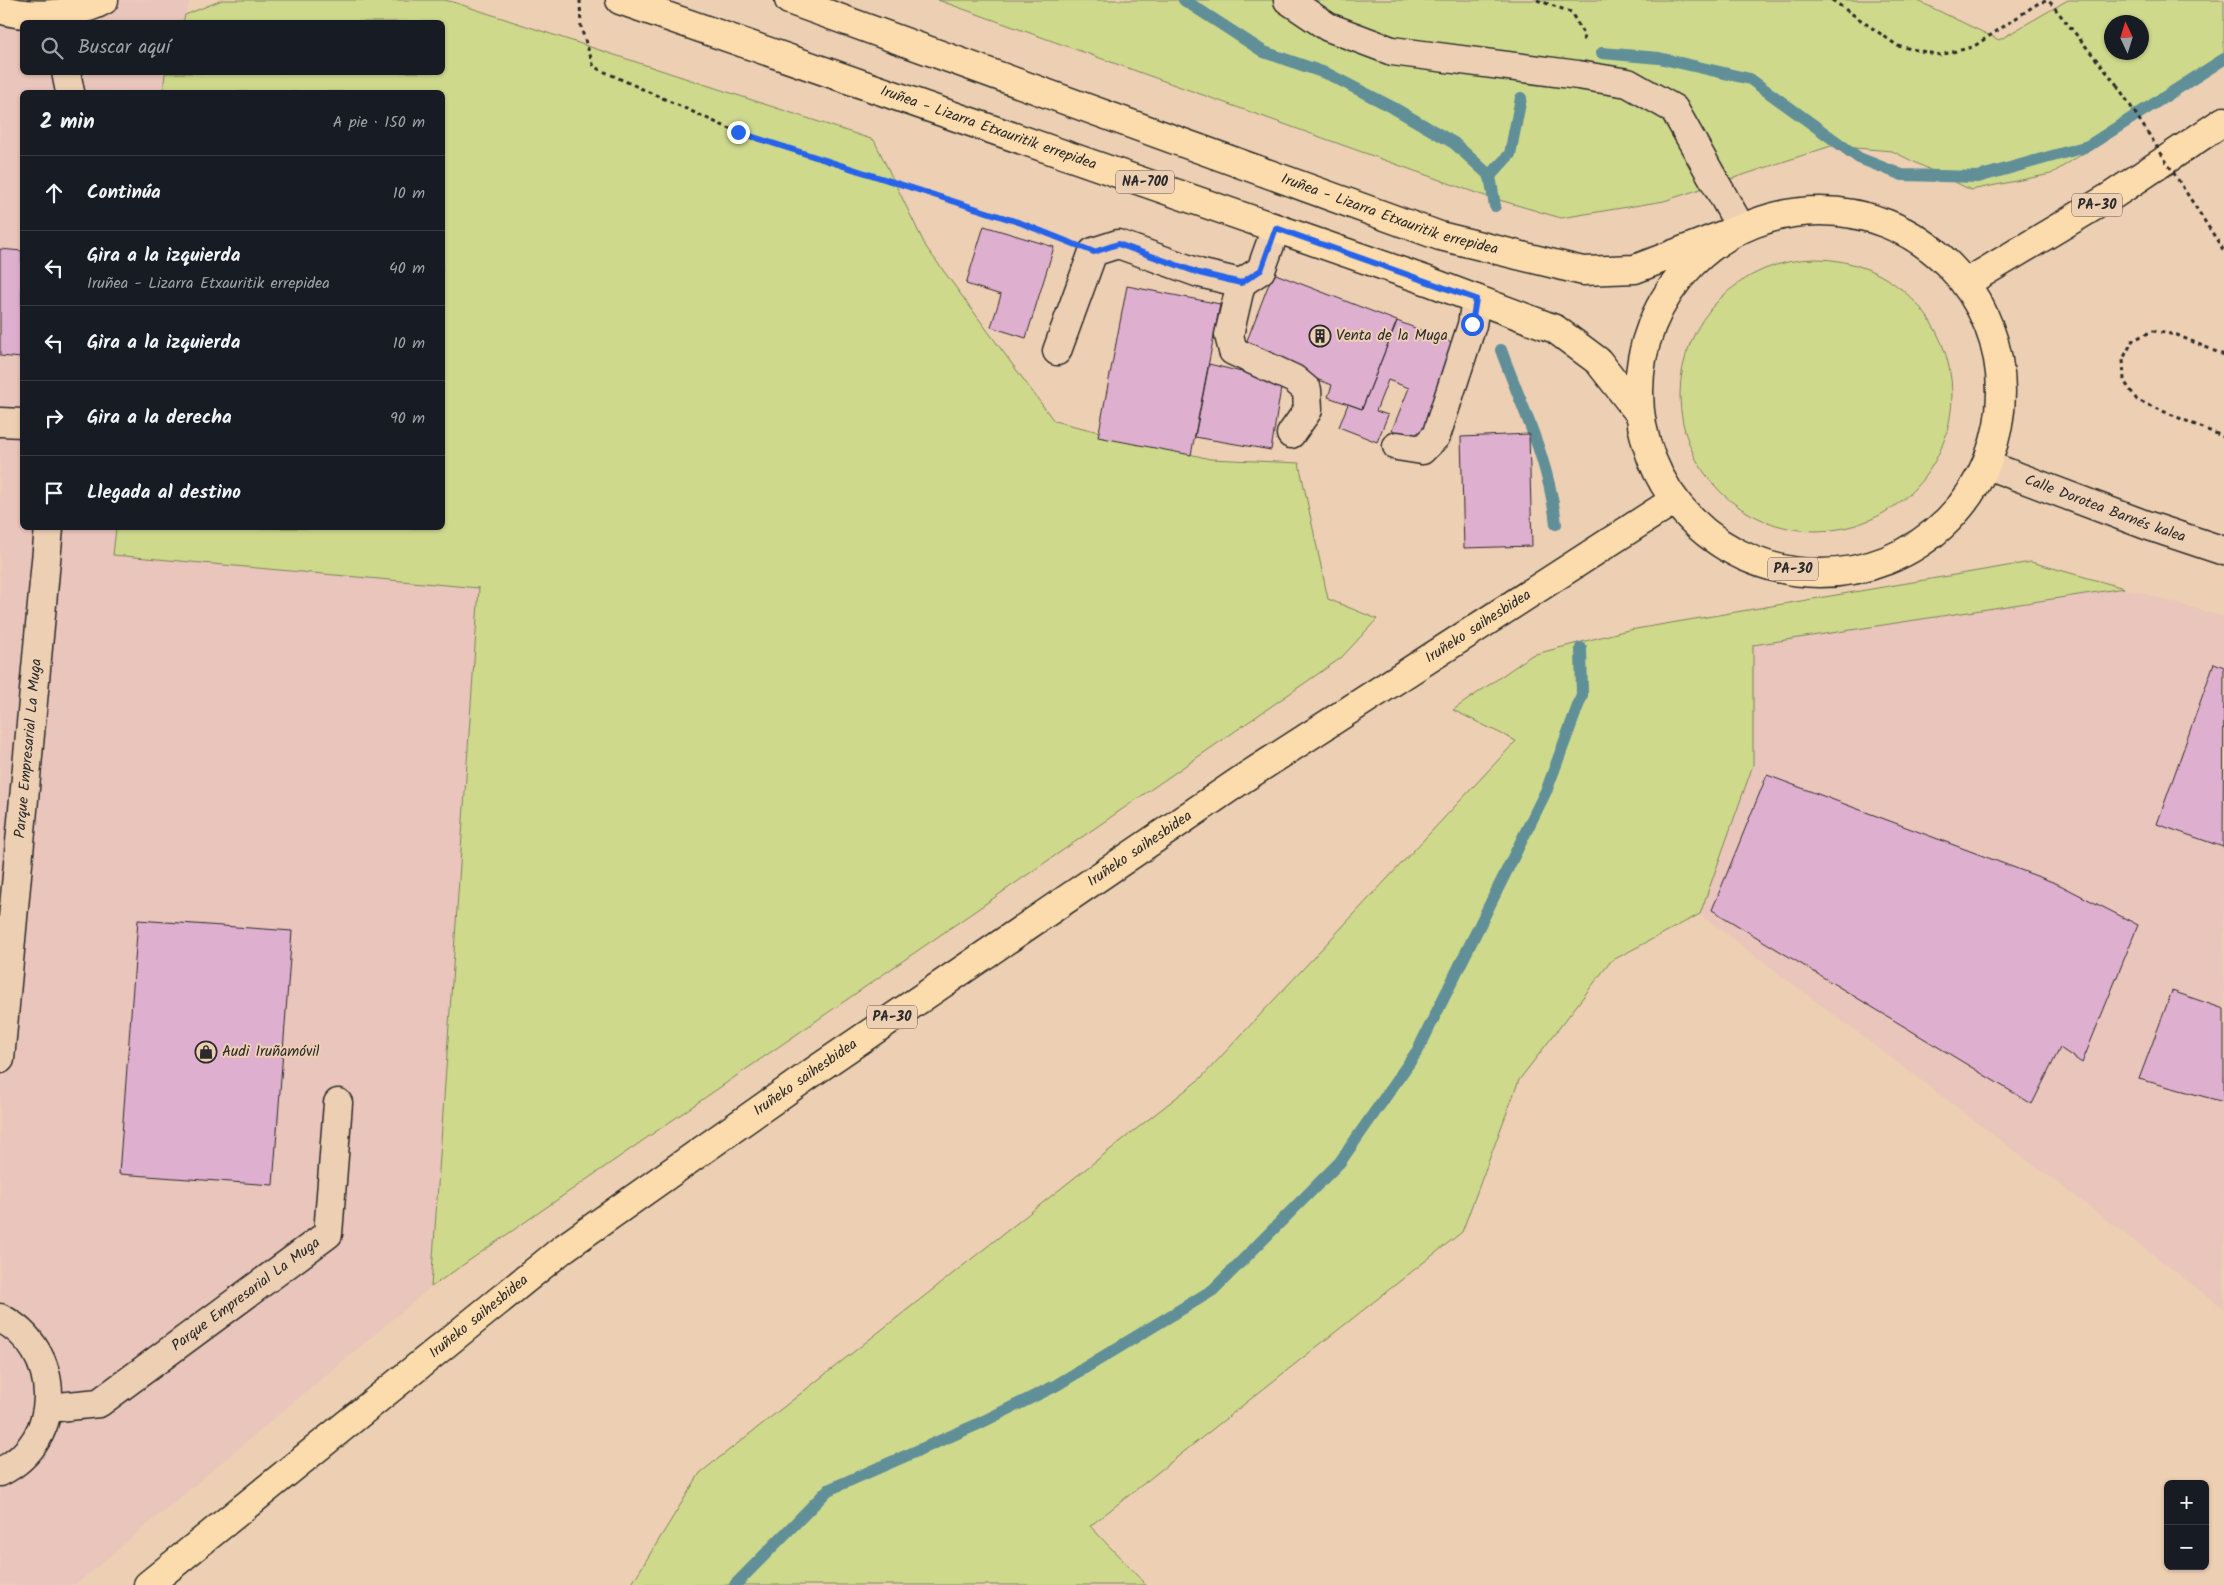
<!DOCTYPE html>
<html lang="es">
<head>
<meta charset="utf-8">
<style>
  :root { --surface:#171b24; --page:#242831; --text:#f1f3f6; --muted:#9ea1a6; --line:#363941 }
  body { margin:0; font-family:Kalam,sans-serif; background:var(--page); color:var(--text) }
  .controls { position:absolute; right:15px; bottom:15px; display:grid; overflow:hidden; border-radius:8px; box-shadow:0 1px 4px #0004 }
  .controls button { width:45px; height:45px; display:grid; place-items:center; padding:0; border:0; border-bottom:1px solid var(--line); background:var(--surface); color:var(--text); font:25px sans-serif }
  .compass { position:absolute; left:2104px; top:15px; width:45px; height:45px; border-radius:50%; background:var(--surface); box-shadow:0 1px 4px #0004; rotate:356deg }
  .stop { position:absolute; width:15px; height:15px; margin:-11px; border:4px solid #2563eb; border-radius:50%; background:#fff }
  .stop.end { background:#2563eb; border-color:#fff; box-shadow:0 1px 5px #0008 }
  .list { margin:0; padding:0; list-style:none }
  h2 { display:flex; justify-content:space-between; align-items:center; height:65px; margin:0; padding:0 20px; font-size:21px }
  h2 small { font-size:16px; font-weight:400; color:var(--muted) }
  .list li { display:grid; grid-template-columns:32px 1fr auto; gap:15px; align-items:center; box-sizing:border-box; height:75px; padding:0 20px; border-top:1px solid var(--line) }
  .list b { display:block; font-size:19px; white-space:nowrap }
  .list p { margin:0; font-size:16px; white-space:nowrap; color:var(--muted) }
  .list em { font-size:16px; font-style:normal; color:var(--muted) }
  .icon { flex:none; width:28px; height:28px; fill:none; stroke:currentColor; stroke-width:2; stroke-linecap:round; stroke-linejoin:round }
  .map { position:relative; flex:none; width:2224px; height:1585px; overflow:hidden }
  .search { position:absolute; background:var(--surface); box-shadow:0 1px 4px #0004; left:20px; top:20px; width:425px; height:55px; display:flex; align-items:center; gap:12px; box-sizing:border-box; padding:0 18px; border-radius:8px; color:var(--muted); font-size:19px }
  .panel { position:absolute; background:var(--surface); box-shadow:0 1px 4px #0004; left:20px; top:90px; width:425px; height:440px; border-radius:8px }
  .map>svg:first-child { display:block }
  .built { fill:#e9c5bb }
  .green { fill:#ced98c; stroke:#7c825c; fill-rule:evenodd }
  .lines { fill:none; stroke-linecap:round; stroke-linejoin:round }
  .stream { stroke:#608f98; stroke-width:12 }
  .building { fill:#dfafcf; stroke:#2b2b2b }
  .minor-casing { stroke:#2b2b2b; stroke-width:31 }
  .major-casing { stroke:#2b2b2b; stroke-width:31 }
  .highway-casing { stroke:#2b2b2b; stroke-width:31 }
  .path { stroke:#2b2b2b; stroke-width:3; stroke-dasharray:4 4; stroke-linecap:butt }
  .minor { stroke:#edcfb3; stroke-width:28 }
  .major { stroke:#fcdcac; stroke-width:28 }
  .highway { stroke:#fcdcac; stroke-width:28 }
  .path-bridge { stroke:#2b2b2b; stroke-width:3; stroke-dasharray:4 4; stroke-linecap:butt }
  .route { stroke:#2563eb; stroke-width:6 }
  .labels { text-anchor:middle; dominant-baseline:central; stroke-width:4; stroke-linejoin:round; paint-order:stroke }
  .shield { fill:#edcfb3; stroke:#655c54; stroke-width:1 }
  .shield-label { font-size:14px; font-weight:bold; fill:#2b2b2b }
  .street-label { font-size:15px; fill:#2b2b2b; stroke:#edcfb3 }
  .poi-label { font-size:15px; fill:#2b2b2b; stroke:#edcfb3; text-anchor:start }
</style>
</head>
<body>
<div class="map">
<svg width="2224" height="1585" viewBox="0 0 2224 1585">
  <rect width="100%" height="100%" fill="#edcfb3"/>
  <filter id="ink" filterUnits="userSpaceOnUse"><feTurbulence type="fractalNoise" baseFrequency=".02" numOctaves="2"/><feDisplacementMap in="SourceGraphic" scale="10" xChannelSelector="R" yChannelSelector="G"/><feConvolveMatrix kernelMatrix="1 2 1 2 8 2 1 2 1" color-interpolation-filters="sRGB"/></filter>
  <g filter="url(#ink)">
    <!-- built -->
    <path class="built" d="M 0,0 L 190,0 L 183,22 L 22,22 L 22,72 L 165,73 L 163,92 L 22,92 L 22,528 L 116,528 L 114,555 L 479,587 L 431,1287 L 75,1585 L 0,1585 Z
      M 2124,588 L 2224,617 L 2224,1308 L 1700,914 L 1753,765 L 1753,645 Z"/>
    <!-- green -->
    <path class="green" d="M 222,0 L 444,0 L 453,2 L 874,140 L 926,247 L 1054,421 L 1210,459 L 1299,463 L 1328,599 L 1377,619 L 1341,658 L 431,1287 L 479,588 L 113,555 L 116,528 L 442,528 L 442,92 L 163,92 L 165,73 L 442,72 L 442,22 L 183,22 L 185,15 Z
      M 938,0 L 1916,0 L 1999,40 L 2068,0 L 2224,0 L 2224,63 L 2051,174 L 1971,190 L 1892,151 L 1831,146 L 1664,201 L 1561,218 L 1479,194 ZM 2112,22 L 2142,22 L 2142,52 L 2112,52 Z
      M1680 395a136 136 0 1 1 272 0a136 136 0 1 1-272 0Z
      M 2031,562 L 2124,588 L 1753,645 L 1753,765 L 1700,914 L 1611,961 L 1519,1080 L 1462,1232 L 1090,1526 L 1146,1585 L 631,1585 L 700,1473 L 1201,1078 L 1516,741 L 1453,710 L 1532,655 L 1624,631 Z"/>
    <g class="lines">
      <!-- stream -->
      <path class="stream" d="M 1184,0 L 1264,52 L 1328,74 L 1392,107 L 1454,143 L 1490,176 L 1495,206
        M 1602,53 L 1659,58 L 1750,79 L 1859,158 L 1902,175 L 1978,177 L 2088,146 L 2224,59
        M 1490,176 L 1510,154 L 1521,98
        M 1501,350 C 1523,410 1549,460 1556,524
        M 735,1585 L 828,1490 L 976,1425 L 1055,1386 L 1213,1290 L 1340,1162 L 1418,1050 L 1547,789 L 1582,695 L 1581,648"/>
    </g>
    <!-- building -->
    <path class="building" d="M 984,226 L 1054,247 L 1026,338 L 991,327 L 1001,295 L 966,284 Z
      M 0,249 L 22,251 L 22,358 L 0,356 Z
      M 1273,273 L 1397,321 L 1362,409 L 1328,397 L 1332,385 L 1243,351 Z
      M 1127,286 L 1220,304 L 1191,455 L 1098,437 Z
      M 1397,321 L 1459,345 L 1421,442 L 1392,430 L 1409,388 L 1388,380 L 1376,411 L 1388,415 L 1377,442 L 1339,427 L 1348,404 L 1362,409 Z
      M 1209,364 L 1282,382 L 1271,450 L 1195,437 Z
      M 1529,434 L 1532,546 L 1464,548 L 1461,437 Z
      M 2214,663 L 2224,667 L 2223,847 L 2157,824 Z
      M 1767,775 L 2058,884 L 2138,925 L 2082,1063 L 2060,1048 L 2032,1104 L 1712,910 Z
      M 138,920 L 292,931 L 273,1185 L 119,1174 Z
      M 2172,991 L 2224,1009 L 2224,1102 L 2139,1079 Z"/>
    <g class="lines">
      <!-- minor casing -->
      <g class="minor-casing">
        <g id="minor">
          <path d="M 1288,0 L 1328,27 L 1392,51 L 1578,75 L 1628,83 L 1674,109 L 1741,228"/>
          <path d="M 66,72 L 70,92"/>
          <path d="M 1241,283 L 1229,335 L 1233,351 L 1294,379 L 1307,390 L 1308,410 L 1291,434"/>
          <path d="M 1057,351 L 1093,252 L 1118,244 L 1199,273 L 1241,283 L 1261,270 L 1276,228"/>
          <path d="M 0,422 L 22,423"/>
          <path d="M 1397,446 L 1422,450 L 1436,436 L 1472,325 L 1476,299"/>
          <path id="s1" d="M 1987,465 L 2146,525 L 2224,551"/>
          <path id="s2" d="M 0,1059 L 49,528"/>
          <path d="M 0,1318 C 63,1349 65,1441 0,1472"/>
          <path id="s3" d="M 48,1408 L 99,1403 L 328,1234 L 338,1103"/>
        </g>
      </g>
      <!-- major casing -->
      <g class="major-casing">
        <g id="major">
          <path id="s4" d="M 620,0 L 1428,281 L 1555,329 L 1598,361 L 1639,413"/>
          <path id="s5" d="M 789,0 L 1440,236 L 1583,271 L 1635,269 L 1741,228"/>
          <path d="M 0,9 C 29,19 78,15 104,0"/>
        </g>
      </g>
      <!-- highway casing -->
      <g class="highway-casing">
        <g id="highway">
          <circle cx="1820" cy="392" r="181"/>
          <path d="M 1966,283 L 2113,195 L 2224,121"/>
          <path id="s6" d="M 148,1585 L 564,1248 L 816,1070 L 1244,778 L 1673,501"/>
        </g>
      </g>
      <!-- path -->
      <path class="path" d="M 580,0 L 581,28 L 594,67 L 737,132 L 1021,223 L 1061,239
        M 1537,0 L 1571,12 L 1584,35 L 1583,42
        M 1832,0 L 1898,46 L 1940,55 L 1973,47 L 2040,2 L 2049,1 L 2117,85
        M 2224,355 L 2177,335 L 2153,331 L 2133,340 L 2123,359 L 2124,381 L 2137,400 L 2224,437"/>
      <!-- minor -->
      <use href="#minor" class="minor"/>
      <!-- major -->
      <use href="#major" class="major"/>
      <!-- highway -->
      <use href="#highway" class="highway"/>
      <!-- path-bridge -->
      <path class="path-bridge" d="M 2117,85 L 2224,251"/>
    </g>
  </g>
  <g class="lines" filter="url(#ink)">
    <!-- route -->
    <path class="route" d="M 738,132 L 1021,223 L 1094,252 L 1118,244 L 1199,273 L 1241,283 L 1261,270 L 1276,228 L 1476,299 L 1472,324"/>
  </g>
  <!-- icons -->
  <defs>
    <g id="building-ring" transform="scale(1.125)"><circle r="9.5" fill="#edcfb3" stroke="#2b2b2b" stroke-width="1.5"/><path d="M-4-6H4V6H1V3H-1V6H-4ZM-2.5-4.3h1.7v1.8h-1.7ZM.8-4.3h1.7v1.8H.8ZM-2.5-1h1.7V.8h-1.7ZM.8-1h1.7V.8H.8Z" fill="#2b2b2b"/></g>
    <g id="shop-ring" transform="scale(1.125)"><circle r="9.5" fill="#edcfb3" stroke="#2b2b2b" stroke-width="1.5"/><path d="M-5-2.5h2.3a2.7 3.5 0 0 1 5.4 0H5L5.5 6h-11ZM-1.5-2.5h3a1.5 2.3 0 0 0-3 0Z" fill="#2b2b2b"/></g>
  </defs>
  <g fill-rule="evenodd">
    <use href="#building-ring" x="1320" y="336"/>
    <use href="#shop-ring" x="206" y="1052"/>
  </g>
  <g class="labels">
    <!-- shield labels -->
    <g class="shield">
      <rect x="1116" y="170.5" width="58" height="23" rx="4"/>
      <rect x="2072" y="193.5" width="50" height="23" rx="4"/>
      <rect x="1768" y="557.5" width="50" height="23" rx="4"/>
      <rect x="867" y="1005.5" width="50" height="23" rx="4"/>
    </g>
    <g class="shield-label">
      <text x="1145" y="182">NA-700</text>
      <text x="2097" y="205">PA-30</text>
      <text x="1793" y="569">PA-30</text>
      <text x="892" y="1017">PA-30</text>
    </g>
    <!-- street labels -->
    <g class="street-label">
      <text stroke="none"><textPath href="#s4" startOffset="390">Iruñea - Lizarra Etxauritik errepidea</textPath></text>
      <text stroke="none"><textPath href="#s5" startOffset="638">Iruñea - Lizarra Etxauritik errepidea</textPath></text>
      <text stroke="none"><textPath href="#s1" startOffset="126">Calle Dorotea Barnés kalea</textPath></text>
      <text stroke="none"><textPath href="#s6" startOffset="1641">Iruñeko saihesbidea</textPath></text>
      <text stroke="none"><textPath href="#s2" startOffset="312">Parque Empresarial La Muga</textPath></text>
      <text stroke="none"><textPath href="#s6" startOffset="1236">Iruñeko saihesbidea</textPath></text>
      <text stroke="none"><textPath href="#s6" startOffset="831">Iruñeko saihesbidea</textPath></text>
      <text stroke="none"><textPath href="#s3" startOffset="234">Parque Empresarial La Muga</textPath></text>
      <text stroke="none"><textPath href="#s6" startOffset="426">Iruñeko saihesbidea</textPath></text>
    </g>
    <!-- poi labels -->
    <g class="poi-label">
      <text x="1336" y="336">Venta de la Muga</text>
      <text x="222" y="1052">Audi Iruñamóvil</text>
    </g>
  </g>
</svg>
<div class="controls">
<button>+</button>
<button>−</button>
</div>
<svg class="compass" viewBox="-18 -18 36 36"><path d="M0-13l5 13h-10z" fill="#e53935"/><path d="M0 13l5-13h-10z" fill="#9ea1a6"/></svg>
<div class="stop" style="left:1472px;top:324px"></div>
<div class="stop end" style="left:738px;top:132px"></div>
<div class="search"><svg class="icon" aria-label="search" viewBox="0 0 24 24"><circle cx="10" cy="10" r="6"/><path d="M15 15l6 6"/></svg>Buscar aquí</div>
<section class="panel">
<h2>2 min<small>A pie · 150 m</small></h2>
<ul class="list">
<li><svg class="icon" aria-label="ahead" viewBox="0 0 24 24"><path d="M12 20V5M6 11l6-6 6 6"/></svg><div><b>Continúa</b></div><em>10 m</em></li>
<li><svg class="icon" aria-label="left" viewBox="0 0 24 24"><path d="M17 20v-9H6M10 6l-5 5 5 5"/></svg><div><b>Gira a la izquierda</b><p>Iruñea - Lizarra Etxauritik errepidea</p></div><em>40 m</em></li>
<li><svg class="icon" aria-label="left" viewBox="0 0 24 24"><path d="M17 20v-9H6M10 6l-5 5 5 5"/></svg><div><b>Gira a la izquierda</b></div><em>10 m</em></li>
<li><svg class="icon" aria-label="right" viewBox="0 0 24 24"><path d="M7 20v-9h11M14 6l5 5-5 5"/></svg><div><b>Gira a la derecha</b></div><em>90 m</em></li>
<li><svg class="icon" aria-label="arrive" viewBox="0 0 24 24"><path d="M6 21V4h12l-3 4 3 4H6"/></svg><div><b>Llegada al destino</b></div></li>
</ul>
</section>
</div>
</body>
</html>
